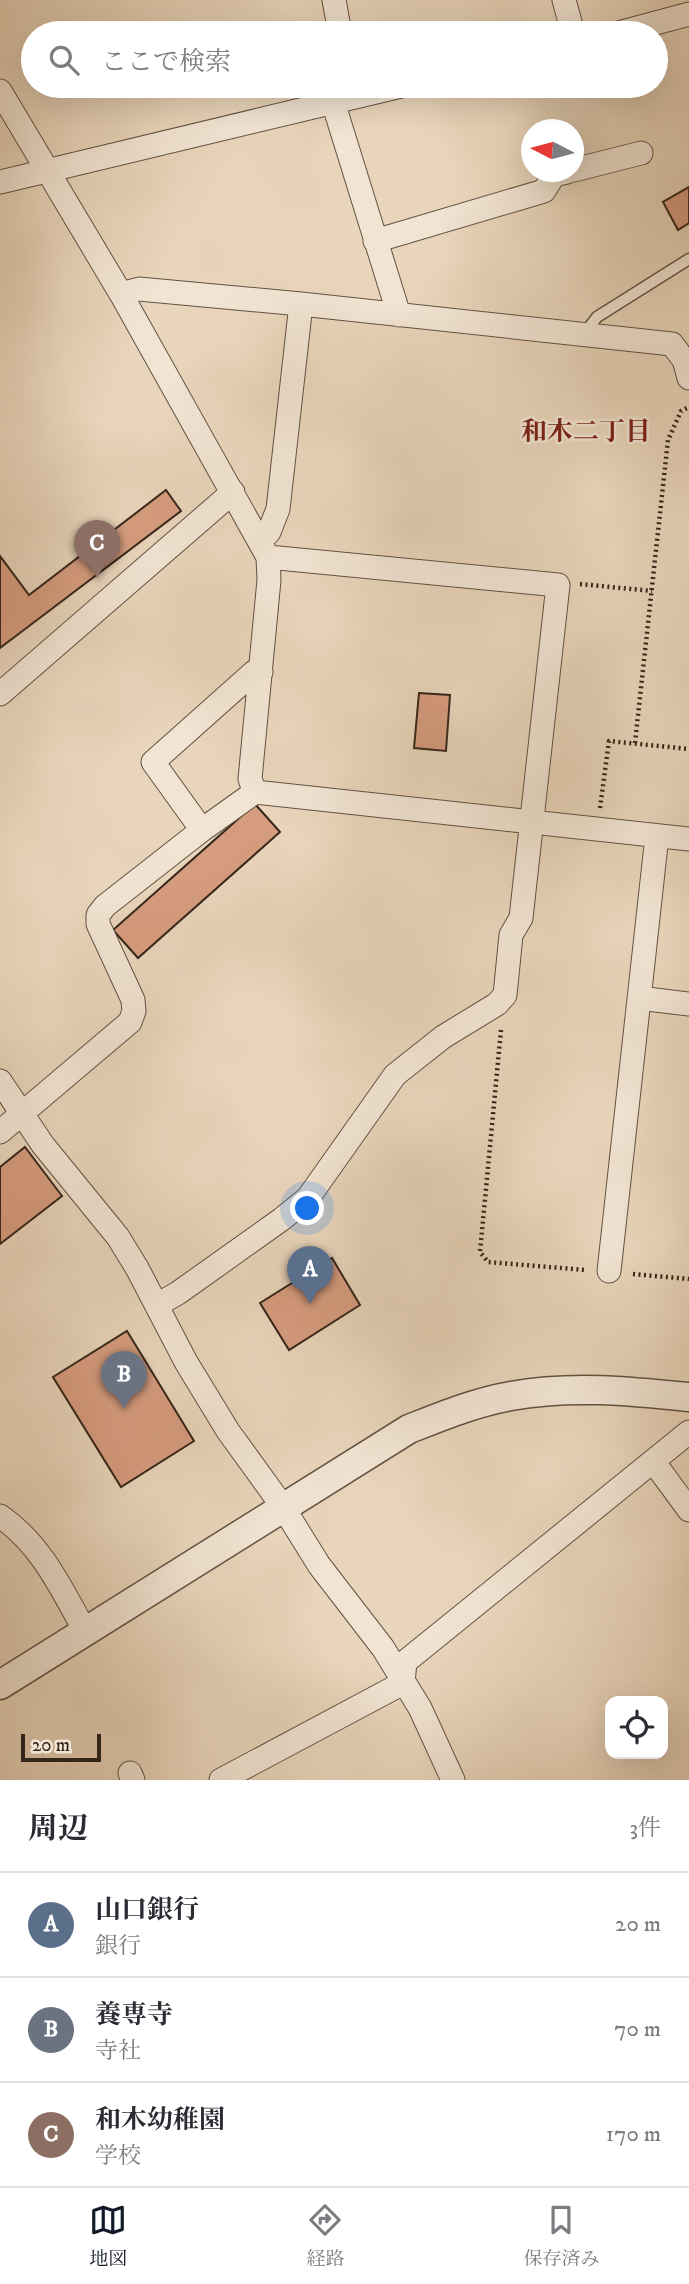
<!DOCTYPE html>
<html lang="ja">
<head>
<meta charset="utf-8">
<style>
  :root { --surface:#fff; --page:#f2f2f3; --text:#2b2b33; --muted:#7c7c81; --line:#e1e1e2; --accent:#111827 }
  body { margin:0; font-family:"IM FELL DW Pica","Noto Serif JP",serif; background:var(--page); color:var(--text) }
  .controls { position:absolute; right:21px; bottom:21px; display:grid; overflow:hidden; border-radius:14px; box-shadow:0 7px 28px #0002 }
  .controls button { width:63px; height:63px; display:grid; place-items:center; padding:0; border:0; border-bottom:2px solid var(--line); background:var(--surface); color:var(--text); font:35px sans-serif }
  .compass { position:absolute; left:521px; top:119px; width:63px; height:63px; border-radius:50%; background:var(--surface); box-shadow:0 7px 28px #0002; rotate:276deg }
  .scale { position:absolute; left:21px; bottom:18px; width:80px; box-sizing:border-box; padding-left:7px; border:4px solid #35261a; border-top:0; font-size:19px; line-height:24px; white-space:nowrap; color:#35261a; -webkit-text-stroke:5px #f1e4d3; paint-order:stroke }
  .you { position:absolute; left:308px; top:1209px; width:24px; height:24px; margin:-18px; border:5px solid #fff; border-radius:50%; background:#1a73e8; box-shadow:0 0 0 10px #1a73e833 }
  .badge { display:grid; place-items:center; width:46px; height:46px; border-radius:50%; background:var(--accent); color:#fff; font-size:23px; font-weight:700 }
  .pin { position:absolute; translate:-50% -58px; filter:drop-shadow(0 2px 4px #0008) }
  .pin::after { content:''; position:absolute; top:37px; width:24px; height:21px; background:inherit; clip-path:polygon(0 0,100% 0,50% 100%) }
  .list { margin:0; padding:0; list-style:none }
  h2 { display:flex; justify-content:space-between; align-items:center; height:91px; margin:0; padding:0 28px; font-size:30px }
  h2 small { font-size:23px; font-weight:400; color:var(--muted) }
  .list li { display:grid; grid-template-columns:46px 1fr auto; gap:21px; align-items:center; box-sizing:border-box; height:105px; padding:0 28px; border-top:2px solid var(--line) }
  .list b { display:block; font-size:26px; white-space:nowrap }
  .list p { margin:0; font-size:23px; white-space:nowrap; color:var(--muted) }
  .list em { font-size:23px; font-style:normal; color:var(--muted) }
  .icon { flex:none; width:38px; height:38px; fill:none; stroke:currentColor; stroke-width:2; stroke-linecap:round; stroke-linejoin:round }
  .map { position:relative; flex:none; width:689px; height:1780px; overflow:hidden }
  .search { position:absolute; background:var(--surface); box-shadow:0 7px 28px #0002; left:21px; right:21px; top:21px; height:77px; display:flex; align-items:center; gap:18px; box-sizing:border-box; padding:0 24px; border-radius:38px; color:var(--muted); font-size:26px }
  .sheet { height:406px; background:var(--surface) }
  nav { display:flex; justify-content:space-around; align-items:center; box-sizing:border-box; height:98px; border-top:2px solid var(--line); background:var(--surface); font-size:19px; color:var(--muted) }
  nav a { display:grid; justify-items:center; gap:4px }
  nav .on { color:var(--accent) }
  .map>svg:first-child { display:block }
  .building { fill:#d69c7f; stroke:#35261a; stroke-width:2 }
  .lines { fill:none; stroke-linecap:round; stroke-linejoin:round }
  .service-casing { stroke:#625242; stroke-width:13 }
  .minor-casing { stroke:#625242; stroke-width:25 }
  .tertiary-casing { stroke:#625242; stroke-width:31 }
  .path { stroke:#35261a; stroke-width:4.5; stroke-dasharray:2 3.5; stroke-linecap:butt }
  .service { stroke:#f1e4d3; stroke-width:10 }
  .minor { stroke:#f1e4d3; stroke-width:23 }
  .tertiary { stroke:#f1e4d3; stroke-width:28 }
  .labels { text-anchor:middle; dominant-baseline:central; stroke-width:5; stroke-linejoin:round; paint-order:stroke }
  .neighbourhood-label { font-size:26px; font-weight:bold; fill:#7a1f14; stroke:#f1e4d3 }
</style>
</head>
<body>
<div class="map">
<svg width="689" height="1780" viewBox="0 0 689 1780">
  <rect width="100%" height="100%" fill="#e9d5bb"/>
  <filter id="stains"><feTurbulence type="fractalNoise" baseFrequency=".00286" numOctaves="4"/><feColorMatrix values="0 0 0 0 .2 0 0 0 0 .09 0 0 0 0 .02 0 0 0 .5 -.17"/></filter>
  <radialGradient id="worn" r=".72"><stop offset=".6" stop-color="#630" stop-opacity="0"/><stop offset="1" stop-color="#630" stop-opacity=".3"/></radialGradient>
  <!-- building -->
  <path class="building" d="M 689,187 L 689,223 L 678,230 L 663,202 Z
    M 166,490 L 181,511 L 0,648 L 0,556 L 29,595 Z
    M 419,693 L 450,695 L 446,751 L 414,748 Z
    M 255,804 L 280,832 L 138,958 L 113,930 Z
    M 25,1147 L 62,1196 L 0,1244 L 0,1167 Z
    M 332,1258 L 360,1305 L 289,1350 L 260,1303 Z
    M 127,1331 L 194,1441 L 121,1487 L 53,1377 Z"/>
  <g class="lines">
    <!-- service casing -->
    <g class="service-casing">
      <path id="service" d="M 584,334 L 597,317 L 689,259"/>
    </g>
    <!-- minor casing -->
    <g class="minor-casing">
      <path id="minor" d="M 334,0 L 340,33
        M 564,0 L 573,33
        M 618,33 L 689,14
        M 0,91 L 121,294 L 268,557 L 269,580 L 250,779 L 255,792 L 689,839
        M 333,102 L 399,315
        M 574,170 L 641,153
        M 0,182 L 401,86
        M 375,241 L 544,191 L 554,175 L 567,172
        M 121,294 L 139,289 L 301,304 L 672,344 L 684,360 L 689,378
        M 261,540 L 269,532 L 278,509 L 301,304
        M 0,694 L 233,492
        M 255,792 L 202,830 L 153,762 L 254,672 L 261,672
        M 639,998 L 689,1004
        M 0,1081 L 43,1145 L 118,1237 L 137,1268 L 186,1362 L 228,1431 L 283,1507 L 319,1565 L 383,1648 L 420,1708 L 453,1780
        M 0,1132 L 130,1022 L 134,1011 L 133,1000 L 98,924 L 98,915 L 105,906 L 202,830
        M 609,1271 L 657,836
        M 157,1305 L 178,1293 L 282,1219 L 308,1198 L 395,1075 L 443,1037 L 497,1004 L 505,995 L 511,935 L 521,918 L 558,585 L 268,557
        M 653,1461 L 689,1510
        M 0,1516 C 42,1545 62,1590 86,1633
        M 130,1773 L 133,1780
        M 221,1780 L 403,1683 L 405,1662 L 689,1432"/>
    </g>
    <!-- tertiary casing -->
    <g class="tertiary-casing">
      <path id="tertiary" d="M 0,1685 L 409,1429 C 442,1416 476,1402 511,1396 C 570,1385 630,1391 689,1397"/>
    </g>
    <!-- path -->
    <path class="path" d="M 580,584 L 652,591
      M 635,743 L 668,440 L 681,411 L 689,407
      M 600,808 L 609,741 L 689,749
      M 501,1030 L 480,1252 L 488,1262 L 586,1270
      M 633,1274 L 689,1279"/>
    <!-- service -->
    <use href="#service" class="service"/>
    <!-- minor -->
    <use href="#minor" class="minor"/>
    <!-- tertiary -->
    <use href="#tertiary" class="tertiary"/>
  </g>
  <g class="labels">
    <!-- neighbourhood labels -->
    <g class="neighbourhood-label">
      <text x="586" y="432">和木二丁目</text>
    </g>
  </g>
  <rect width="100%" height="100%" filter="url(#stains)"/>
  <rect width="100%" height="100%" fill="url(#worn)"/>
</svg>
<div class="controls">
<button><svg class="icon" aria-label="locate" viewBox="0 0 24 24"><circle cx="12" cy="12" r="6"/><path d="M12 2v4M12 18v4M2 12h4M18 12h4"/></svg></button>
</div>
<svg class="compass" viewBox="-18 -18 36 36"><path d="M0-13l5 13h-10z" fill="#e53935"/><path d="M0 13l5-13h-10z" fill="#7c7c81"/></svg>
<div class="scale">20 m</div>
<div class="you"></div>
<div class="pin badge" style="left:310px;top:1304px;background:#5c6f8a">A</div>
<div class="pin badge" style="left:124px;top:1409px;background:#6b7280">B</div>
<div class="pin badge" style="left:97px;top:578px;background:#8d6e63">C</div>
<div class="search"><svg class="icon" aria-label="search" viewBox="0 0 24 24"><circle cx="10" cy="10" r="6"/><path d="M15 15l6 6"/></svg>ここで検索</div>
</div>
<section class="sheet">
<h2>周辺<small>3件</small></h2>
<ul class="list">
<li><span class="badge" style="background:#5c6f8a">A</span><div><b>山口銀行</b><p>銀行</p></div><em>20 m</em></li>
<li><span class="badge" style="background:#6b7280">B</span><div><b>養専寺</b><p>寺社</p></div><em>70 m</em></li>
<li><span class="badge" style="background:#8d6e63">C</span><div><b>和木幼稚園</b><p>学校</p></div><em>170 m</em></li>
</ul>
</section>
<nav>
<a class="on"><svg class="icon" aria-label="map" viewBox="0 0 24 24"><path d="M3 6l6-2 6 2 6-2v14l-6 2-6-2-6 2zM9 4v14M15 6v14"/></svg>地図</a>
<a><svg class="icon" aria-label="directions" viewBox="0 0 24 24"><path d="M12 3l9 9-9 9-9-9zM9 14v-3h6M13 9l2 2-2 2"/></svg>経路</a>
<a><svg class="icon" aria-label="saved" viewBox="0 0 24 24"><path d="M7 4h10v16l-5-4-5 4z"/></svg>保存済み</a>
</nav>
</body>
</html>
